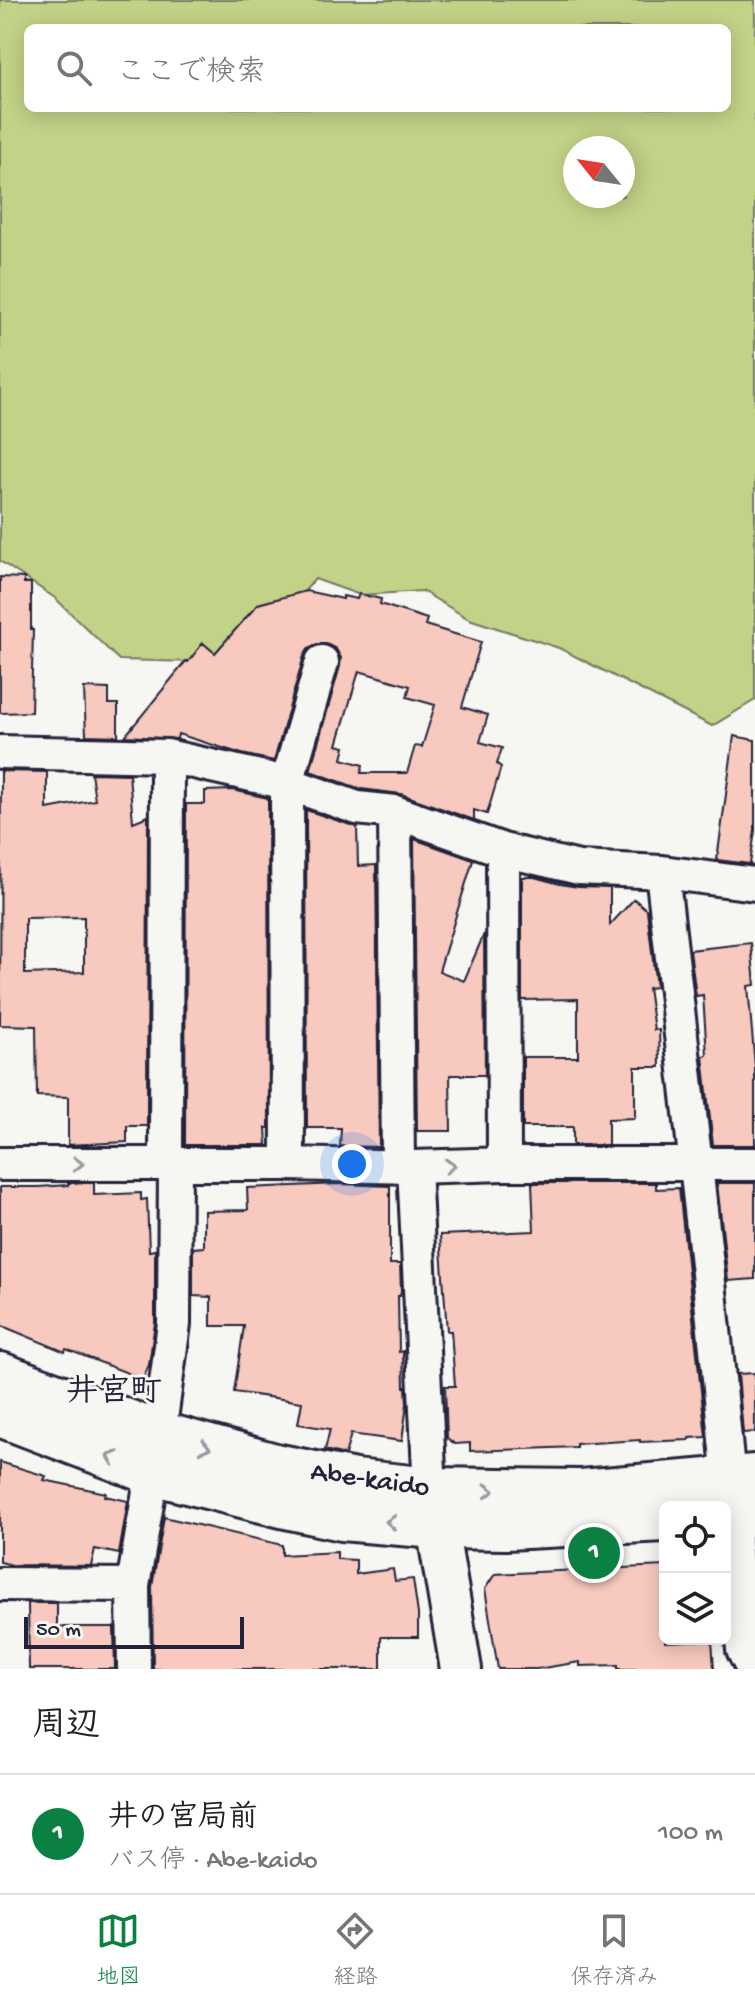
<!DOCTYPE html>
<html lang="ja">
<head>
<meta charset="utf-8">
<style>
  :root { --surface:#fff; --page:#f2f2f2; --text:#222; --muted:#767676; --line:#e0e0e0; --accent:#0b8043 }
  body { margin:0; font-family:"Gochi Hand","Klee One",sans-serif; background:var(--page); color:var(--text) }
  .controls { position:absolute; right:24px; bottom:24px; display:grid; overflow:hidden; border-radius:12px; box-shadow:0 4px 20px #0003 }
  .controls button { width:72px; height:72px; display:grid; place-items:center; padding:0; border:0; border-bottom:2px solid var(--line); background:var(--surface); color:var(--text); font:40px sans-serif }
  .compass { position:absolute; left:563px; top:136px; width:72px; height:72px; border-radius:50%; background:var(--surface); box-shadow:0 4px 20px #0003; rotate:300deg }
  .scale { position:absolute; left:24px; bottom:20px; width:220px; box-sizing:border-box; padding-left:8px; border:4px solid #22223b; border-top:0; font-size:22px; line-height:28px; white-space:nowrap; color:#22223b; -webkit-text-stroke:6px #f6f6f2; paint-order:stroke }
  .you { position:absolute; left:352px; top:1164px; width:28px; height:28px; margin:-20px; border:6px solid #fff; border-radius:50%; background:#1a73e8; box-shadow:0 0 0 12px #1a73e833 }
  .badge { display:grid; place-items:center; width:52px; height:52px; border-radius:50%; background:var(--accent); color:#fff; font-size:26px; font-weight:700 }
  .pin { position:absolute; translate:-50% -50%; border:4px solid #fff; box-shadow:0 2px 8px #0006 }
  .list { margin:0; padding:0; list-style:none }
  h2 { display:flex; justify-content:space-between; align-items:center; height:104px; margin:0; padding:0 32px; font-size:34px }
  h2 small { font-size:26px; font-weight:400; color:var(--muted) }
  .list li { display:grid; grid-template-columns:52px 1fr auto; gap:24px; align-items:center; box-sizing:border-box; height:120px; padding:0 32px; border-top:2px solid var(--line) }
  .list b { display:block; font-size:30px; white-space:nowrap }
  .list p { margin:0; font-size:26px; white-space:nowrap; color:var(--muted) }
  .list em { font-size:26px; font-style:normal; color:var(--muted) }
  .icon { flex:none; width:44px; height:44px; fill:none; stroke:currentColor; stroke-width:2; stroke-linecap:round; stroke-linejoin:round }
  .map { position:relative; flex:none; width:755px; height:1669px; overflow:hidden }
  .search { position:absolute; background:var(--surface); box-shadow:0 4px 20px #0003; left:24px; right:24px; top:24px; height:88px; display:flex; align-items:center; gap:20px; box-sizing:border-box; padding:0 28px; border-radius:12px; color:var(--muted); font-size:30px }
  .sheet { height:224px; background:var(--surface) }
  nav { display:flex; justify-content:space-around; align-items:center; box-sizing:border-box; height:112px; border-top:2px solid var(--line); background:var(--surface); font-size:22px; color:var(--muted) }
  nav a { display:grid; justify-items:center; gap:4px }
  nav .on { color:var(--accent) }
  .map>svg:first-child { display:block }
  .green { fill:#c2d287; stroke:#727a61; stroke-width:2; fill-rule:evenodd }
  .building { fill:#f8c9be; stroke:#22223b; stroke-width:2; fill-rule:evenodd }
  .lines { fill:none; stroke-linecap:round; stroke-linejoin:round }
  .minor-casing { stroke:#22223b; stroke-width:38 }
  .tertiary-casing { stroke:#22223b; stroke-width:46 }
  .primary-casing { stroke:#22223b; stroke-width:50 }
  .minor { stroke:#f6f6f2; stroke-width:32 }
  .tertiary { stroke:#f6f6f2; stroke-width:40 }
  .primary { stroke:#f6f6f2; stroke-width:44 }
  .oneway { stroke:#9797a0 }
  .labels { text-anchor:middle; dominant-baseline:central; stroke-width:6; stroke-linejoin:round; paint-order:stroke }
  .street-label { font-size:28px; fill:#22223b; stroke:#f6f6f2 }
  .quarter-label { font-size:32px; font-weight:bold; fill:#22223b; stroke:#f6f6f2 }
</style>
</head>
<body>
<div class="map">
<svg width="755" height="1669" viewBox="0 0 755 1669">
  <rect width="100%" height="100%" fill="#f6f6f2"/>
  <filter id="ink" filterUnits="userSpaceOnUse"><feTurbulence type="fractalNoise" baseFrequency=".0125" numOctaves="2"/><feDisplacementMap in="SourceGraphic" scale="16" xChannelSelector="R" yChannelSelector="G"/><feConvolveMatrix kernelMatrix="1 2 1 2 8 2 1 2 1" color-interpolation-filters="sRGB"/></filter>
  <g filter="url(#ink)">
    <!-- green -->
    <path class="green" d="M 0,0 L 755,0 L 755,700 L 712,726 L 559,648 L 469,619 L 422,591 L 360,595 L 315,579 L 270,631 L 195,662 L 119,660 L 55,598 L 0,561 ZM 28,28 L 727,28 L 727,108 L 28,108 ZM 575,148 L 623,148 L 623,196 L 575,196 Z"/>
    <!-- building -->
    <path class="building" d="M 0,577 L 24,578 L 24,583 L 31,583 L 31,630 L 33,630 L 31,712 L 0,713 Z
      M 306,591 L 343,599 L 343,596 L 357,599 L 359,594 L 381,599 L 380,604 L 427,619 L 425,625 L 481,642 L 462,707 L 488,715 L 480,742 L 502,748 L 497,764 L 501,767 L 487,814 L 474,810 L 474,820 L 401,794 L 361,789 L 310,771 L 340,666 L 341,658 L 336,649 L 326,644 L 317,644 L 309,648 L 304,656 L 274,761 L 242,754 L 178,734 L 177,739 L 125,736 L 186,661 L 188,662 L 203,643 L 215,653 L 258,604 ZM 359,671 L 410,686 L 407,697 L 435,705 L 422,747 L 415,746 L 407,773 L 361,773 L 363,765 L 342,759 L 345,747 L 337,745 Z
      M 84,688 L 109,689 L 109,704 L 118,704 L 118,736 L 86,735 Z
      M 734,736 L 755,740 L 755,831 L 750,864 L 717,860 Z
      M 1,771 L 47,772 L 47,809 L 95,800 L 91,773 L 129,774 L 133,822 L 148,816 L 147,1126 L 127,1126 L 127,1142 L 68,1145 L 68,1097 L 37,1096 L 36,1026 L 0,1025 ZM 84,917 L 84,972 L 25,974 L 25,918 Z
      M 232,790 L 268,798 L 269,1128 L 266,1128 L 267,1145 L 185,1145 L 186,804 L 205,804 L 205,791 Z
      M 306,810 L 357,827 L 358,866 L 376,865 L 379,1147 L 340,1146 L 341,1128 L 307,1128 Z
      M 414,839 L 473,860 L 439,971 L 464,981 L 484,934 L 485,1075 L 450,1075 L 451,1131 L 417,1131 Z
      M 522,877 L 534,877 L 560,884 L 578,887 L 610,888 L 610,925 L 634,899 L 647,910 L 656,987 L 648,988 L 654,1030 L 659,1030 L 660,1067 L 635,1067 L 635,1118 L 608,1119 L 608,1145 L 573,1145 L 573,1127 L 523,1127 L 523,1057 L 578,1057 L 578,999 L 522,1000 Z
      M 751,943 L 755,985 L 748,986 L 755,1066 L 755,1145 L 713,1145 L 703,1056 L 707,1055 L 703,995 L 696,996 L 690,950 Z
      M 68,1183 L 94,1183 L 94,1195 L 141,1193 L 141,1200 L 147,1199 L 149,1251 L 155,1250 L 155,1323 L 149,1365 L 143,1379 L 66,1349 L 65,1352 L 0,1325 L 0,1187 L 38,1187 L 68,1185 Z
      M 532,1183 L 656,1183 L 656,1189 L 679,1188 L 706,1437 L 689,1438 L 689,1440 L 640,1442 L 640,1440 L 576,1444 L 576,1447 L 470,1451 L 470,1443 L 455,1444 L 447,1438 L 445,1386 L 455,1386 L 451,1331 L 447,1331 L 440,1235 L 534,1231 Z
      M 717,1183 L 755,1183 L 755,1279 L 728,1281 Z
      M 339,1184 L 390,1186 L 390,1264 L 400,1264 L 401,1291 L 400,1296 L 398,1296 L 399,1352 L 403,1351 L 404,1387 L 406,1387 L 407,1404 L 402,1441 L 351,1434 L 345,1455 L 325,1450 L 330,1429 L 298,1424 L 302,1402 L 234,1392 L 244,1326 L 211,1326 L 211,1297 L 193,1296 L 193,1248 L 204,1247 L 204,1211 L 248,1210 L 247,1188 Z
      M 755,1373 L 755,1432 L 743,1433 L 738,1374 Z
      M 0,1462 L 46,1476 L 44,1480 L 106,1493 L 105,1496 L 128,1501 L 119,1554 L 95,1549 L 91,1566 L 12,1565 L 0,1562 Z
      M 164,1517 L 282,1545 L 282,1555 L 337,1552 L 337,1559 L 356,1560 L 356,1574 L 393,1569 L 395,1581 L 413,1579 L 418,1614 L 418,1637 L 381,1637 L 381,1669 L 153,1669 L 152,1587 Z
      M 665,1566 L 665,1642 L 712,1640 L 714,1669 L 618,1669 L 618,1665 L 580,1666 L 580,1662 L 537,1669 L 498,1669 L 485,1589 L 495,1574 Z
      M 28,1603 L 57,1603 L 57,1627 L 114,1627 L 115,1669 L 29,1669 Z"/>
    <g class="lines">
      <!-- minor casing -->
      <g class="minor-casing">
        <path id="minor" d="M 0,752 L 167,756 L 287,783 L 357,808 L 395,812 L 503,850 L 579,868 L 662,872 L 755,884
          M 395,812 L 398,1166
          M 503,850 L 504,1164
          M 662,872 C 692,1131 724,1390 743,1650 L 753,1669
          M 0,1164 L 288,1164 L 414,1167 L 504,1164 L 755,1164
          M 166,1164 L 167,756
          M 288,1164 L 287,783 L 322,662
          M 414,1167 L 430,1490 L 434,1511
          M 0,1584 L 133,1585
          M 134,1669 L 133,1585 L 159,1434 L 174,1324 L 175,1164"/>
      </g>
      <!-- tertiary casing -->
      <g class="tertiary-casing">
        <path id="tertiary" d="M 437,1526 L 461,1669"/>
      </g>
      <!-- primary casing -->
      <g class="primary-casing">
        <path id="primary" d="M 0,1375 L 159,1434 L 275,1466 L 355,1482 L 430,1490 L 581,1492 L 755,1477
          M 0,1414 L 152,1472 L 282,1505 L 342,1518 L 437,1526 L 506,1527 L 665,1519
          M 725,1516 L 755,1514"/>
      </g>
      <!-- minor -->
      <use href="#minor" class="minor"/>
      <!-- tertiary -->
      <use href="#tertiary" class="tertiary"/>
      <!-- primary -->
      <use href="#primary" class="primary"/>
    </g>
    <!-- one-way arrows -->
    <defs><path id="oneway-chevron" d="M-2-3.5L2.5 0L-2 3.5" fill="none" stroke-width="1.6" stroke-linecap="round" stroke-linejoin="round" transform="scale(2)"/></defs>
    <g class="oneway">
      <use href="#oneway-chevron" transform="translate(78 1164)"/>
      <use href="#oneway-chevron" transform="translate(450 1166) rotate(-2)"/>
      <use href="#oneway-chevron" transform="translate(205 1447) rotate(15)"/>
      <use href="#oneway-chevron" transform="translate(112 1457) rotate(-159)"/>
      <use href="#oneway-chevron" transform="translate(489 1491) rotate(1)"/>
      <use href="#oneway-chevron" transform="translate(391 1522) rotate(-175)"/>
    </g>
  </g>
  <g class="labels">
    <!-- street labels -->
    <g class="street-label">
      <text transform="translate(370 1481) rotate(8)">Abe-kaido</text>
    </g>
    <!-- quarter labels -->
    <g class="quarter-label">
      <text x="114" y="1394">井宮町</text>
    </g>
  </g>
</svg>
<div class="controls">
<button><svg class="icon" aria-label="locate" viewBox="0 0 24 24"><circle cx="12" cy="12" r="6"/><path d="M12 2v4M12 18v4M2 12h4M18 12h4"/></svg></button>
<button><svg class="icon" aria-label="layers" viewBox="0 0 24 24"><path d="M12 4l9 5-9 5-9-5zM3 14l9 5 9-5"/></svg></button>
</div>
<svg class="compass" viewBox="-18 -18 36 36"><path d="M0-13l5 13h-10z" fill="#e53935"/><path d="M0 13l5-13h-10z" fill="#767676"/></svg>
<div class="scale">50 m</div>
<div class="you"></div>
<div class="pin badge" style="left:594px;top:1553px">1</div>
<div class="search"><svg class="icon" aria-label="search" viewBox="0 0 24 24"><circle cx="10" cy="10" r="6"/><path d="M15 15l6 6"/></svg>ここで検索</div>
</div>
<section class="sheet">
<h2>周辺<small></small></h2>
<ul class="list">
<li><span class="badge">1</span><div><b>井の宮局前</b><p>バス停 · Abe-kaido</p></div><em>100 m</em></li>
</ul>
</section>
<nav>
<a class="on"><svg class="icon" aria-label="map" viewBox="0 0 24 24"><path d="M3 6l6-2 6 2 6-2v14l-6 2-6-2-6 2zM9 4v14M15 6v14"/></svg>地図</a>
<a><svg class="icon" aria-label="directions" viewBox="0 0 24 24"><path d="M12 3l9 9-9 9-9-9zM9 14v-3h6M13 9l2 2-2 2"/></svg>経路</a>
<a><svg class="icon" aria-label="saved" viewBox="0 0 24 24"><path d="M7 4h10v16l-5-4-5 4z"/></svg>保存済み</a>
</nav>
</body>
</html>
